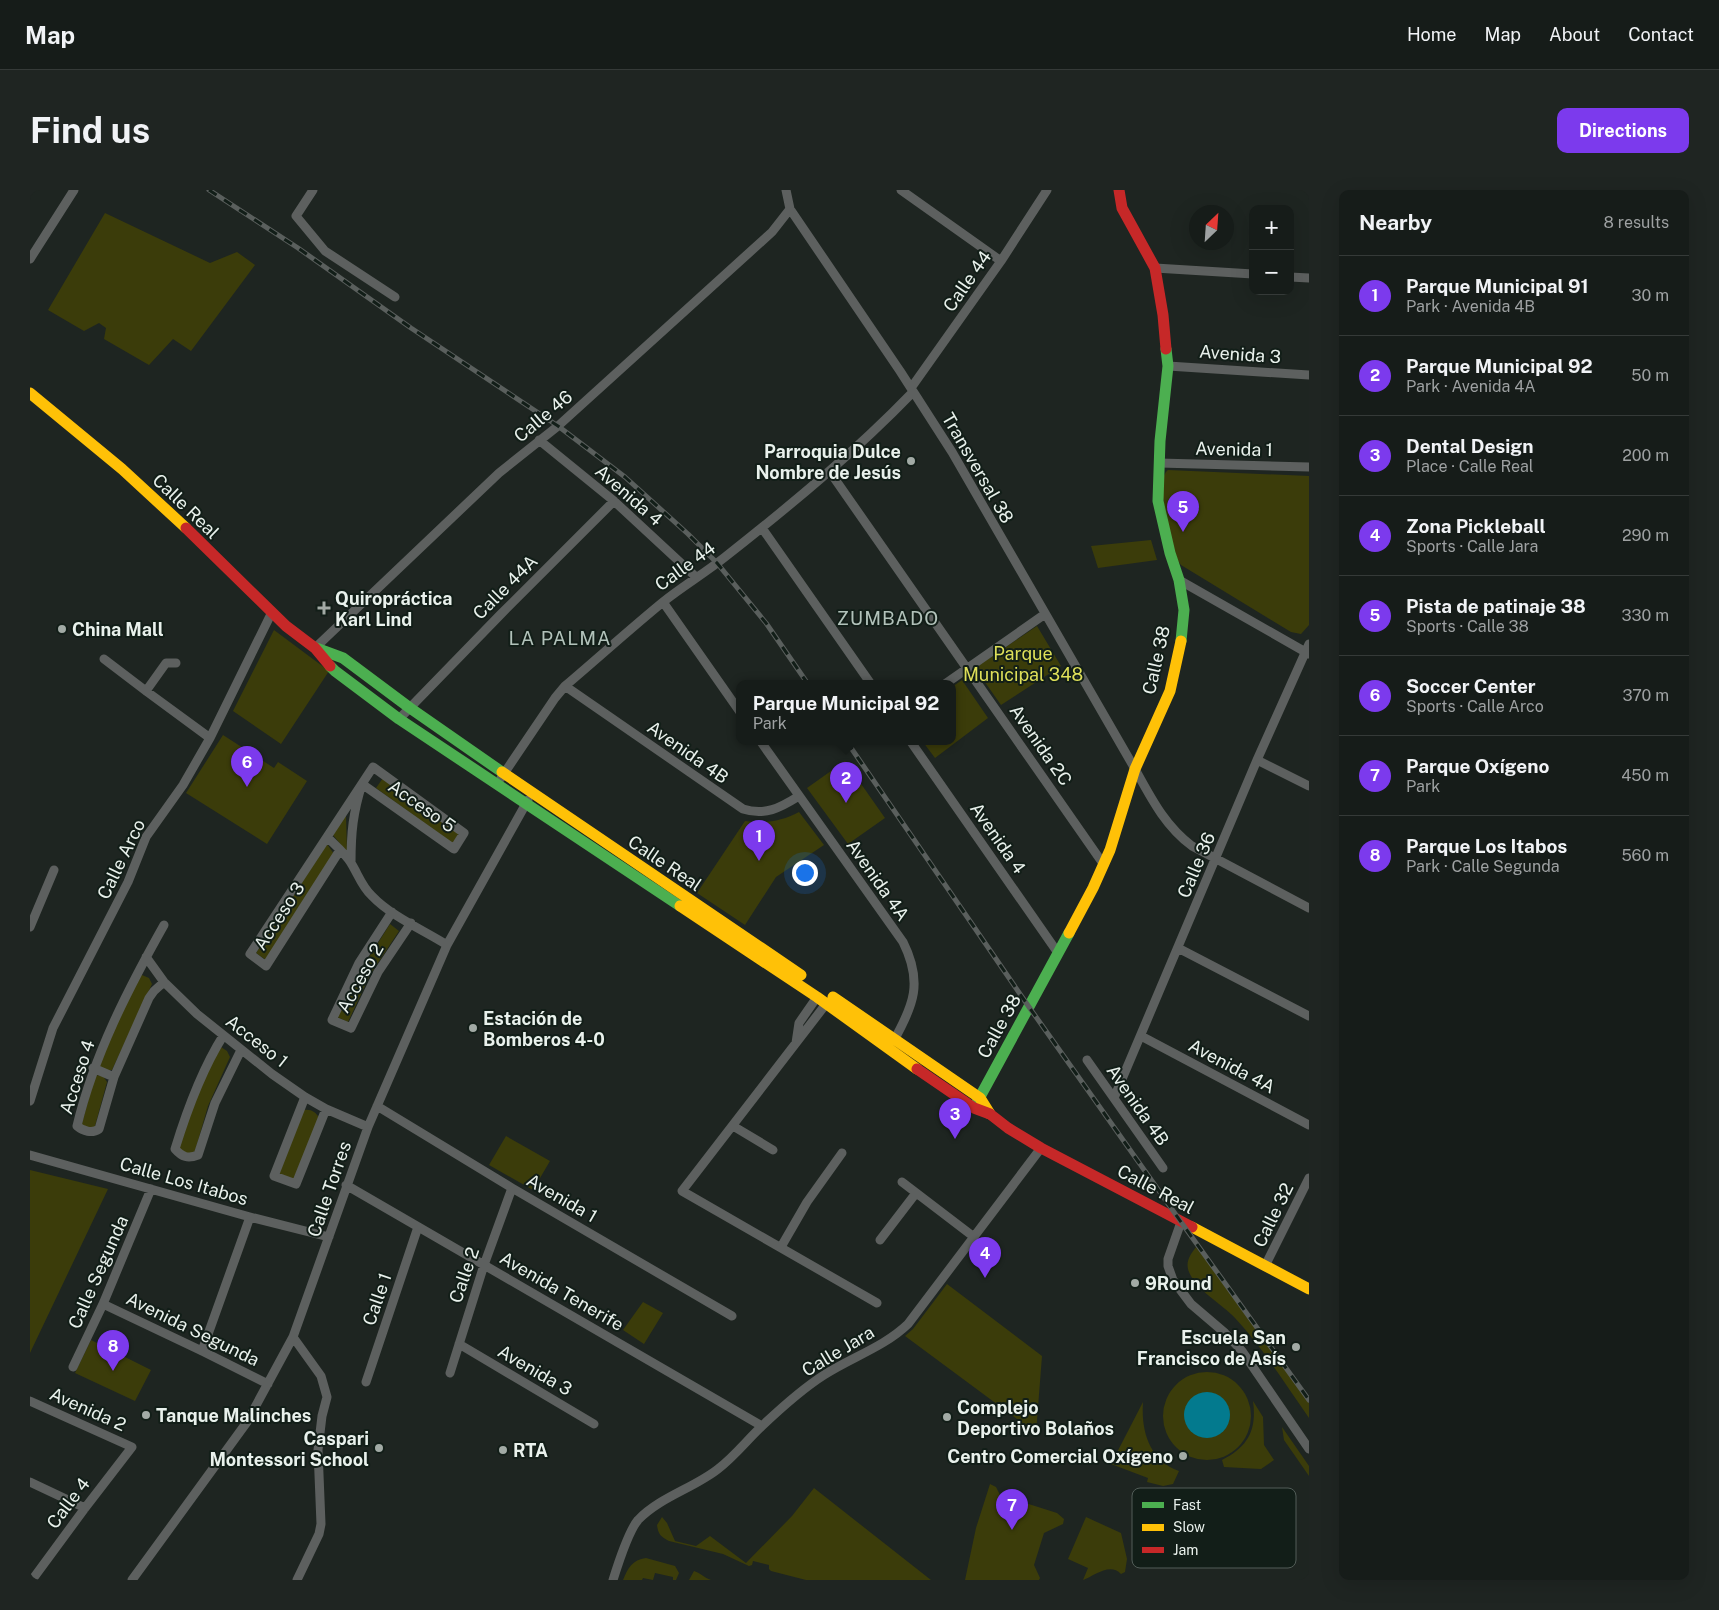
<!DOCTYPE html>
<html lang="en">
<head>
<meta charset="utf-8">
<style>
  :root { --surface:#161c19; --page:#1f2522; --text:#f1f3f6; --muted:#9ea1a2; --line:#353a38; --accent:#7c3aed }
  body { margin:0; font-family:"Public Sans",sans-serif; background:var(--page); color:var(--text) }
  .controls { position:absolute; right:15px; top:15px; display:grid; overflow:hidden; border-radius:10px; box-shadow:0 5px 20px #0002 }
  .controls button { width:45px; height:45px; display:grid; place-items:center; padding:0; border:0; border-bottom:1px solid var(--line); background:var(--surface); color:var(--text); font:25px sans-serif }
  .compass { position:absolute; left:1159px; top:15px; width:45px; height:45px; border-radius:50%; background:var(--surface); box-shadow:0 5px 20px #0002; rotate:25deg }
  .you { position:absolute; left:774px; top:682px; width:18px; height:18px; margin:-12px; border:4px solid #fff; border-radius:50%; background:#1a73e8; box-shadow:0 0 0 8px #1a73e833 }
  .badge { display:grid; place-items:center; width:32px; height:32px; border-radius:50%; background:var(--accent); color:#fff; font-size:16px; font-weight:700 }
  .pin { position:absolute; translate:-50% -41px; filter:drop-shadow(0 1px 2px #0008) }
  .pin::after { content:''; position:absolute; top:26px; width:18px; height:15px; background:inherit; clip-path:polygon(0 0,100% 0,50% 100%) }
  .popup { position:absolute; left:706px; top:490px; width:220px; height:65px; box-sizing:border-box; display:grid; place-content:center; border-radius:10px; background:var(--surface); filter:drop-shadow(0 1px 4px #0005); font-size:16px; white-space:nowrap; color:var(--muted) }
  .popup b { font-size:19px; color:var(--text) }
  .popup::after { content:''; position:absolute; left:50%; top:100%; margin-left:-10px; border:10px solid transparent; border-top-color:var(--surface) }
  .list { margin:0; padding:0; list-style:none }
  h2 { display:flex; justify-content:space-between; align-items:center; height:65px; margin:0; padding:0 20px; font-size:21px }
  h2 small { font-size:16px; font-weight:400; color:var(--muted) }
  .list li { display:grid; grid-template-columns:32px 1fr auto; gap:15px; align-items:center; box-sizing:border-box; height:80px; padding:0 20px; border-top:1px solid var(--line) }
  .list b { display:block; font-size:19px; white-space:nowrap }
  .list p { margin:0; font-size:16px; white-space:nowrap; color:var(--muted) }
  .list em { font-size:16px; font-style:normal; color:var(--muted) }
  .map { position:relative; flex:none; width:1279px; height:1390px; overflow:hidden; border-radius:10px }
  header { display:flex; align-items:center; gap:30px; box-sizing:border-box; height:70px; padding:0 25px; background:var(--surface); border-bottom:1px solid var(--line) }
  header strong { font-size:24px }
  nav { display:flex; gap:28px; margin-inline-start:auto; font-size:18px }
  .intro { display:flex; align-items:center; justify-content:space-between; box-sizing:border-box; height:120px; padding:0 30px }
  h1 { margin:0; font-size:35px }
  .button { padding:12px 22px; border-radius:10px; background:var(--accent); color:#fff; font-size:18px; font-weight:700 }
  main { display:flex; gap:30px; padding:0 30px }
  aside { flex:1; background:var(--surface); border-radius:10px; box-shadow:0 5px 20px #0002 }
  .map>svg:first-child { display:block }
  .green { fill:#3b3c0a }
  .water { fill:#037a8e }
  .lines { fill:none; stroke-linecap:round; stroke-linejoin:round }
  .street { stroke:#5d605f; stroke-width:9 }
  .fast { stroke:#4caf50; stroke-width:11 }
  .slow { stroke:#ffc107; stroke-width:11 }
  .jam { stroke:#c62828; stroke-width:11 }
  .rail-casing { stroke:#5a5f5d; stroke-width:5 }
  .rail { stroke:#121e18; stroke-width:3; stroke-dasharray:9; stroke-linecap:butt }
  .poi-dot { fill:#a2aaa5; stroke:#121e18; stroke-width:2 }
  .labels { text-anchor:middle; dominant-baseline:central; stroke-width:4; stroke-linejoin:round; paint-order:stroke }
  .street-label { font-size:18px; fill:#e9f1ec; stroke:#121e18 }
  .poi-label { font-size:18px; font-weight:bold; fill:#e9f1ec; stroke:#121e18; text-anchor:start }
  .park-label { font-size:18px; fill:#dedf59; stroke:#121e18 }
  .neighbourhood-label { font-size:19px; letter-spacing:1px; fill:#b2c2ba; stroke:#121e18 }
  .key { fill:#121e18; stroke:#525d58; stroke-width:1 }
  .key-label { font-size:14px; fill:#e9f1ec }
</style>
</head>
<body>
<header>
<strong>Map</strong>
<nav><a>Home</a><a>Map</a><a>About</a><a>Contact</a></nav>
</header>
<div class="intro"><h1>Find us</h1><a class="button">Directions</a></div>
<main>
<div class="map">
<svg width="1279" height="1390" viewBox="0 0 1279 1390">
  <rect width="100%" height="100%" fill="#1e2521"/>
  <!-- green -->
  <path class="green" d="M 75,23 L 180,73 L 207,62 L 225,75 L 161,161 L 143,149 L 119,175 L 74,149 L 76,138 L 69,133 L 54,141 L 18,120 Z
    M 1138,280 L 1279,286 L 1279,435 L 1271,444 L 1261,442 L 1151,375 L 1148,371 C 1143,354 1123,291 1138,280 Z
    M 1121,350 L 1127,370 L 1068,378 L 1061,356 Z
    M 1007,436 L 1031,476 L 971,515 L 945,478 Z
    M 244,440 L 299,481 L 251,554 L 203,521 Z
    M 932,490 L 958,528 L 905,568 L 893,552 L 922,552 L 922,497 Z
    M 193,545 L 244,578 L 248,572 L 277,591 L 237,654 L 156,603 Z
    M 815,571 L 855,628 L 818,654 L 777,598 Z
    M 353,588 L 429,643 L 423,654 L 346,598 Z
    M 769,622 L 794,655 L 746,687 L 715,735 L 667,703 L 715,631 C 735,634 752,631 769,622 Z
    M 316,625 L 317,662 L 303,645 Z
    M 297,654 L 304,664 L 236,770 L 226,763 Z
    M 360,734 L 369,741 L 340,785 L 318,832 L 307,827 L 332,778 Z
    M 112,785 L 119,788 L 122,794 L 82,880 L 77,880 L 69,877 L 68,874 L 108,787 Z
    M 191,857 L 197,861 L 200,867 L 178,916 L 165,961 L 159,965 L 148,958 L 163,910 L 188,859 Z
    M 65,885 L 73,886 L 77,892 L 65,936 L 63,939 L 51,937 Z
    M 274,920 C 281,919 286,922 289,928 L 264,988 L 261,990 L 250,985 L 250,981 Z
    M 476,946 L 520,971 L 503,1000 L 459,975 Z
    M 0,980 L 78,999 L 0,1163 Z
    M 1166,1057 L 1210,1113 L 1279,1210 L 1279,1228 C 1255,1194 1233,1158 1205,1128 C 1192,1114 1166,1100 1159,1082 C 1155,1072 1160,1065 1166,1057 Z
    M 917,1094 L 1012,1166 L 1006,1243 L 875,1146 L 883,1139 Z
    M 613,1112 L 633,1123 L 614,1154 L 593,1140 Z
    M 61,1150 L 121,1180 L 105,1211 L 45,1183 Z
    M1133 1226a44 44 0 1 1 88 0a44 44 0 1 1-88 0Z
    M 1223,1211 L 1233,1227 L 1234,1255 L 1244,1270 L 1231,1279 L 1194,1277 L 1192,1270 C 1218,1257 1227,1240 1223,1211 Z
    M 1113,1212 C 1111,1241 1119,1270 1149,1281 L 1143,1294 L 1133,1296 L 1117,1292 L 1118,1288 L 1081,1274 Z
    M 1252,1237 L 1279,1276 L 1279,1286 L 1254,1250 Z
    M 960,1294 L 966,1297 L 970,1305 L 1027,1323 L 1034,1329 L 1033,1334 L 1014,1343 L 1004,1375 L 1010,1388 L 1009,1390 L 935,1390 L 946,1338 Z
    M 784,1298 L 901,1390 L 776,1390 L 741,1381 L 739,1379 L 739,1375 L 723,1371 L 722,1375 L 719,1376 L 693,1364 L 639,1351 C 631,1347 628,1344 627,1335 L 632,1327 L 637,1333 L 645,1351 L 666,1356 L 680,1346 L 716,1373 L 762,1326 Z
    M 1056,1327 L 1091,1343 L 1097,1369 L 1095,1382 L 1091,1384 C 1080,1372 1064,1386 1053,1390 L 1058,1378 L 1038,1369 Z
    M 616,1368 L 645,1376 L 649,1383 L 646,1390 L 643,1390 L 643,1387 L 625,1383 L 623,1390 L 613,1388 L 612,1390 L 593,1390 C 598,1378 602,1370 616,1368 Z
    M 664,1381 C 671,1383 674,1388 681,1390 L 659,1390 Z"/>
  <!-- water -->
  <path class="water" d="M1154 1225a23 23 0 1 1 46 0a23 23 0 1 1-46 0Z"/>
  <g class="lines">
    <!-- street -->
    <path class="street" d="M 283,0 L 266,26 L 295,61 L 365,107
      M 756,0 L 760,19 L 870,181 L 922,262 L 1105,579 C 1121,608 1135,636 1162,656 L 1279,718
      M 871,0 L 971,71
      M 0,69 L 44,0
      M 1125,78 L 1223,84
      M 1260,87 L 1279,88
      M 1138,176 L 1279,185
      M 881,198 L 971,71 L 1017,0
      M 509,250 L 584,311 L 666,387
      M 1129,273 L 1279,277
      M 800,282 L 1074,675
      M 732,338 L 841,494
      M 1149,390 L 1279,464
      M 633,412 L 710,522
      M 285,458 L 469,283 L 528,236 L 742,42 L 760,19
      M 74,469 L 116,501 L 180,548
      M 915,494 L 1015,424
      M 535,496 L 713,619 C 735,626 750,618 769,606
      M 116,501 L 136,473 L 146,473
      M 369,529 L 471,424 L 584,311
      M 731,552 L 873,752 C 893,792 884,815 863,852
      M 881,552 L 1028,763
      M 1227,570 L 1279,596
      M 471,588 L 525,508 L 535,496 C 568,468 600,439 633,412 C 653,396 675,383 695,367 C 761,315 825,262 883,202
      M 297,647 C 305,655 315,663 321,673 C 328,684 332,697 342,706 C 361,726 393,740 417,755
      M 310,660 L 236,776 L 220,764 L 343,577 L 434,643 L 424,659 L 332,594 C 323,623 321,642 321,673
      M 362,722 L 329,773 L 302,830 L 321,838 L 348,782 L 381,733
      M 134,735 C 98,799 64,865 47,936 C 53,941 62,944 69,939 L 84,887 L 119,808 L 124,801 L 134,792
      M 0,737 L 24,680
      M 1148,758 L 1279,826
      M 116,767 L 134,792 L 167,824 L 242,884 L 275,907 L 296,919 L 338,937
      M 796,814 L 652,1001 L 847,1113
      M 193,846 C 171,881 157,920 145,959 C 152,967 158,969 168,965 L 185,913 L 211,860
      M 1111,846 L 1279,935
      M 766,853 L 769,833 L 787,807
      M 1057,870 L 1133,978
      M 63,878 L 84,887
      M 275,907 L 244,986 L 266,994 L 296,919
      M 1084,908 L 1227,570 L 1279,454
      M 0,911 L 23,838 L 98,692 L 116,647 L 153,595 L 180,548 L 242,422
      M 347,916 L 482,998 L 702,1126
      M 703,936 L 743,960
      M 0,965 L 220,1027 L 299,1047
      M 872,992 L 944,1047
      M 316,995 L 732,1236
      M 1151,1032 L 1138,1069 L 1138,1076 L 1143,1090 L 1161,1114 L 1195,1143 L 1212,1161 L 1279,1259
      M 850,1050 L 886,1003
      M 751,1057 L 777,1012 L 812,963
      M 1235,1076 L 1279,988
      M 73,1114 L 172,1161 L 238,1194
      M 263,1147 L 291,1186 L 297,1207 L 292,1226 L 288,1260 L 291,1334 L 289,1344 L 267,1390
      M 429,1154 L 564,1234
      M 172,1161 L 220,1027
      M 43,1177 L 73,1114 L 121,999
      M 420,1183 L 454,1075 L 482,998
      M 336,1192 L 388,1037
      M 0,1211 L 102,1257 L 55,1318 L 2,1390
      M 0,1292 L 55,1318
      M 102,1390 L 217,1232 L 263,1147 L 338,937 L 417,755 L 498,610
      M 583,1390 C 588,1374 598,1342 608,1330 C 630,1307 664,1298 688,1279 C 705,1266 717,1250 732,1236 C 751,1218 772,1199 794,1185 C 822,1167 854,1157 878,1134 L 1011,958"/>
    <!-- fast -->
    <path class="fast" d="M 1136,159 L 1138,176 L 1130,251 L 1128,311 L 1140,363 L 1149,390 L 1154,420 L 1151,451
      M 286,458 L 313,468 L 380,518 L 472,582
      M 300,476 L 305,481 L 369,529 L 650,716
      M 945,916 L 1039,743"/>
    <!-- slow -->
    <path class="slow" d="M 0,203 L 92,279 L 156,338
      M 472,582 L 771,785
      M 650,716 L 787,807 L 887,879
      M 1039,743 L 1063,698 L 1080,660 L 1105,579 L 1140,501 L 1151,451
      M 803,807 L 950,908 L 960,924
      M 1162,1037 L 1279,1099"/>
    <!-- jam -->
    <path class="jam" d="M 1089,0 L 1092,18 L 1125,78 L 1133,125 L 1136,159
      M 156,338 L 256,436 L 285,458 L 300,476
      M 887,879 L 944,918 L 960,924 L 978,938 L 1011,958 L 1162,1037"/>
    <!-- rail casing -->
    <g class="rail-casing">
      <path id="rail" d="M 179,0 L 268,58 L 381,138 L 528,236 L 595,287 L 658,344 L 687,373 L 736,433 L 778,494
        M 817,552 L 999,817 L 1151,1032 L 1279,1210"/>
    </g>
    <!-- rail -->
    <use href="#rail" class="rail"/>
  </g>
  <!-- markers -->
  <g class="poi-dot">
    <circle cx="881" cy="271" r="5"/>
    <path d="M291.5 410.5h5v5h5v5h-5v5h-5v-5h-5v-5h5z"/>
    <circle cx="32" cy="439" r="5"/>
    <circle cx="443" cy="838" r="5"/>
    <circle cx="1105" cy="1093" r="5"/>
    <circle cx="1266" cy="1157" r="5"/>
    <circle cx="116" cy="1225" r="5"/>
    <circle cx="917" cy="1227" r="5"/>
    <circle cx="349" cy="1258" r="5"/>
    <circle cx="473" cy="1260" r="5"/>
    <circle cx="1153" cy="1266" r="5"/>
  </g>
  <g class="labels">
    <!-- street labels -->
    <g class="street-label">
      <text transform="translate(937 91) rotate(-55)">Calle 44</text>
      <text transform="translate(1210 164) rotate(4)">Avenida 3</text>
      <text transform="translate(513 226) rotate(-40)">Calle 46</text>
      <text transform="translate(1204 259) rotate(1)">Avenida 1</text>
      <text transform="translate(948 278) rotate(60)">Transversal 38</text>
      <text transform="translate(599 305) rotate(41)">Avenida 4</text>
      <text transform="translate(156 316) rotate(44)">Calle Real</text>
      <text transform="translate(655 376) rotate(-36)">Calle 44</text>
      <text transform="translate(475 397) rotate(-45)">Calle 44A</text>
      <text transform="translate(1126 470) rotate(-77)">Calle 38</text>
      <text transform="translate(1011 555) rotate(55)">Avenida 2C</text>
      <text transform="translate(658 562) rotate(35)">Avenida 4B</text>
      <text transform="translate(392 616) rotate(35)">Acceso 5</text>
      <text transform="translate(968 648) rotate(55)">Avenida 4</text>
      <text transform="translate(91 669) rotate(-64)">Calle Arco</text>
      <text transform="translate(635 673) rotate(34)">Calle Real</text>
      <text transform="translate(1166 675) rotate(-67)">Calle 36</text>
      <text transform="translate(848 690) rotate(55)">Avenida 4A</text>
      <text transform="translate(249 726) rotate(-57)">Acceso 3</text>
      <text transform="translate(330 788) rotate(-61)">Acceso 2</text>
      <text transform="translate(969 836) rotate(-61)">Calle 38</text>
      <text transform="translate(227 851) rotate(38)">Acceso 1</text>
      <text transform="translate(1202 876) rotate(28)">Avenida 4A</text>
      <text transform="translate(47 887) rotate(-72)">Acceso 4</text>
      <text transform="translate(1108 915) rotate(55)">Avenida 4B</text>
      <text transform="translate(154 991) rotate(16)">Calle Los Itabos</text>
      <text transform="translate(299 999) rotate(-71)">Calle Torres</text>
      <text transform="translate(1126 999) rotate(28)">Calle Real</text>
      <text transform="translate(532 1008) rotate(30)">Avenida 1</text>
      <text transform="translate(1243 1025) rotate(-64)">Calle 32</text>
      <text transform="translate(68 1082) rotate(-66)">Calle Segunda</text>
      <text transform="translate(434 1085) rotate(-71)">Calle 2</text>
      <text transform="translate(532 1101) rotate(30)">Avenida Tenerife</text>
      <text transform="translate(347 1109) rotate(-71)">Calle 1</text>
      <text transform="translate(163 1139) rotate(26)">Avenida Segunda</text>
      <text transform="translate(808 1161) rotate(-31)">Calle Jara</text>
      <text transform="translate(505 1180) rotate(30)">Avenida 3</text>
      <text transform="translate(58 1219) rotate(24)">Avenida 2</text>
      <text transform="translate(38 1313) rotate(-53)">Calle 4</text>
    </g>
    <!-- poi labels -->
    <g class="poi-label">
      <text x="871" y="261" text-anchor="end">Parroquia Dulce<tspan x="871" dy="21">Nombre de Jesús</tspan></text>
      <text x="305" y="408">Quiropráctica<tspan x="305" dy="21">Karl Lind</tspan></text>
      <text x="42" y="439">China Mall</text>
      <text x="453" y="828">Estación de<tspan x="453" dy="21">Bomberos 4-0</tspan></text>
      <text x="1115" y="1093">9Round</text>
      <text x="1256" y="1147" text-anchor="end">Escuela San<tspan x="1256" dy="21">Francisco de Asís</tspan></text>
      <text x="927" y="1217">Complejo<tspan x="927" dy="21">Deportivo Bolaños</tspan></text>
      <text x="126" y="1225">Tanque Malinches</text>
      <text x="339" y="1248" text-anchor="end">Caspari<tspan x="339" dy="21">Montessori School</tspan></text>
      <text x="483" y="1260">RTA</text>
      <text x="1143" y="1266" text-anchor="end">Centro Comercial Oxígeno</text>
    </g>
    <!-- park labels -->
    <g class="park-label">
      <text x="993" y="463">Parque<tspan x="993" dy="21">Municipal 348</tspan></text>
    </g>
    <!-- neighbourhood labels -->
    <g class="neighbourhood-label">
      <text x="858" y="428">ZUMBADO</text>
      <text x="530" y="448">LA PALMA</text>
    </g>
  </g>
  <!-- legend -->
  <rect x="1102" y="1298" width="164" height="80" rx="8" class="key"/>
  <rect x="1112" y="1312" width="22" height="6" fill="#4caf50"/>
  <rect x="1112" y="1334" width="22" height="7" fill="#ffc107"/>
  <rect x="1112" y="1357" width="22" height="6" fill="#c62828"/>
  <g class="key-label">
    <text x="1143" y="1320">Fast</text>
    <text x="1143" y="1342">Slow</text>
    <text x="1143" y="1365">Jam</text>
  </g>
</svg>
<div class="controls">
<button>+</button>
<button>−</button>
</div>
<svg class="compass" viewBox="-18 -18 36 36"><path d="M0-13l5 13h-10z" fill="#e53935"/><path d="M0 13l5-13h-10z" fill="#9ea1a2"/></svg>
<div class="you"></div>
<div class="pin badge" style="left:729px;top:671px">1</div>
<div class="pin badge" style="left:816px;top:613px">2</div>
<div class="popup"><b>Parque Municipal 92</b>Park</div>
<div class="pin badge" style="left:925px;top:949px">3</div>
<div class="pin badge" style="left:955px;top:1088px">4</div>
<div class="pin badge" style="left:1153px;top:342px">5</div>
<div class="pin badge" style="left:217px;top:597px">6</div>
<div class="pin badge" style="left:982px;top:1340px">7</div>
<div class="pin badge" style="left:83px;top:1181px">8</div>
</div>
<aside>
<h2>Nearby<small>8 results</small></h2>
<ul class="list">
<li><span class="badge">1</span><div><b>Parque Municipal 91</b><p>Park · Avenida 4B</p></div><em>30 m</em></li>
<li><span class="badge">2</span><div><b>Parque Municipal 92</b><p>Park · Avenida 4A</p></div><em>50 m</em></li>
<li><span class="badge">3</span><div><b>Dental Design</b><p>Place · Calle Real</p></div><em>200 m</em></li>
<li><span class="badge">4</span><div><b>Zona Pickleball</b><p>Sports · Calle Jara</p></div><em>290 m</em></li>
<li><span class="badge">5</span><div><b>Pista de patinaje 38</b><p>Sports · Calle 38</p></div><em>330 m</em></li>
<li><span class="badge">6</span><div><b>Soccer Center</b><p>Sports · Calle Arco</p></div><em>370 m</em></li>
<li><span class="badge">7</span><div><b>Parque Oxígeno</b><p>Park</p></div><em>450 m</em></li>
<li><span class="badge">8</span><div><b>Parque Los Itabos</b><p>Park · Calle Segunda</p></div><em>560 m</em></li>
</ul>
</aside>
</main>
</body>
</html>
